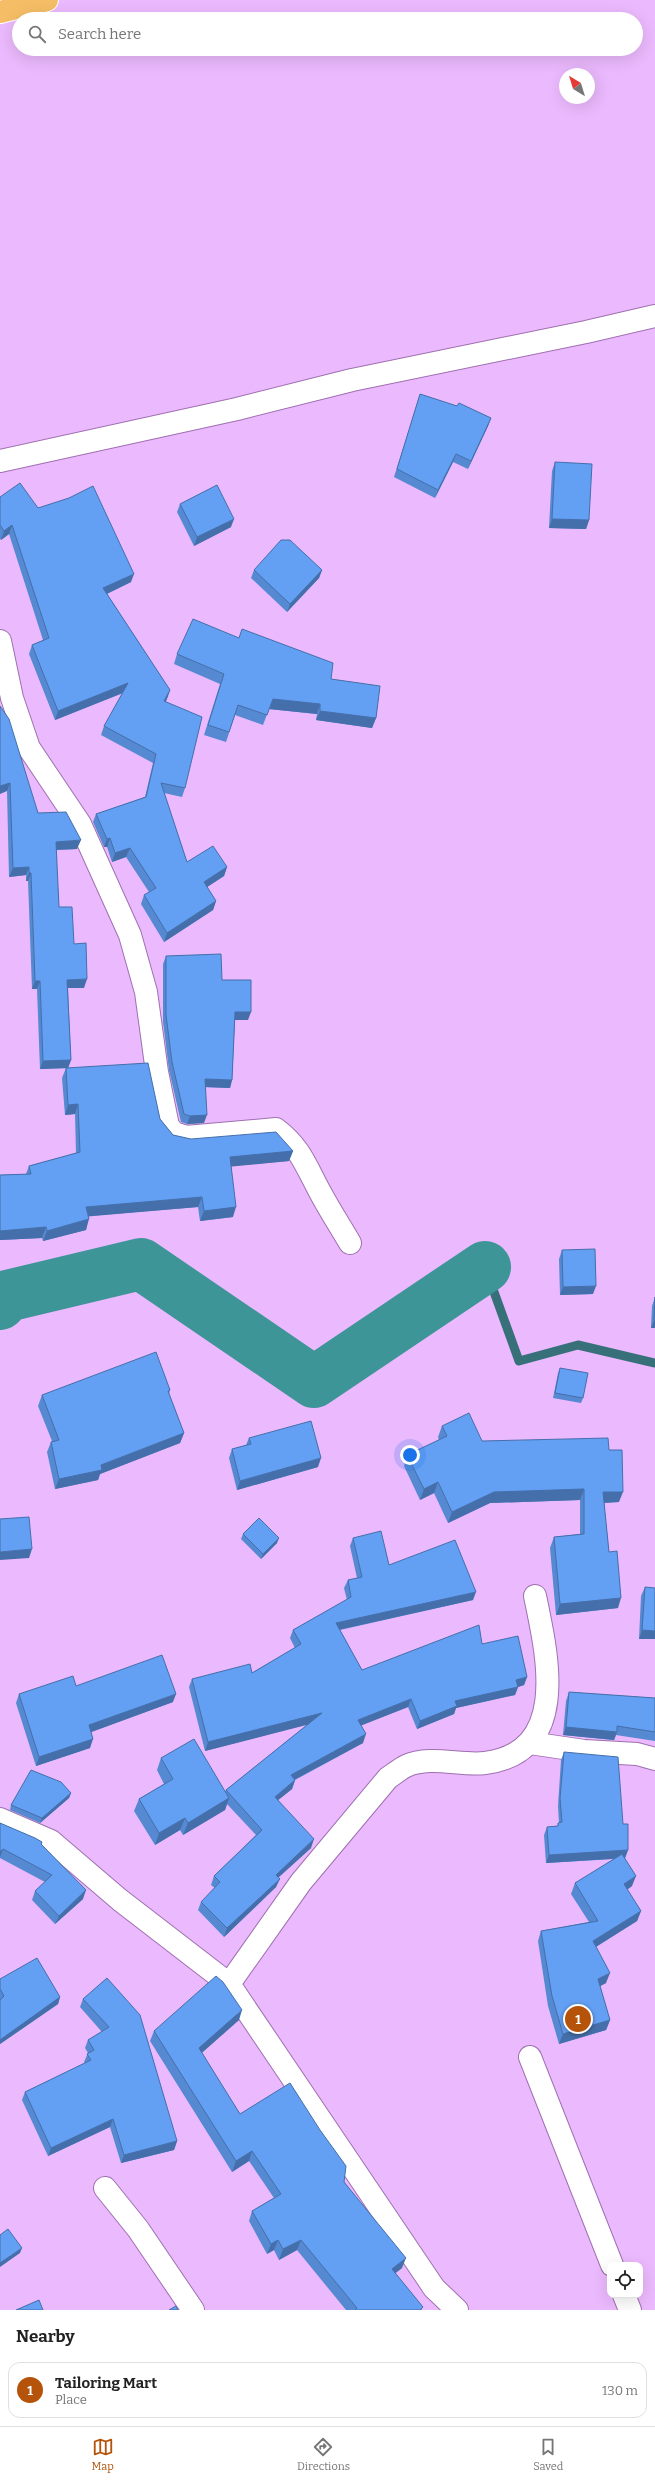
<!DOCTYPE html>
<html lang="en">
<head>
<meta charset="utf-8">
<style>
  :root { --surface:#fff; --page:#f2f2f2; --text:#222; --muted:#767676; --line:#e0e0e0; --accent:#b45309 }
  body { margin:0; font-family:Bitter,serif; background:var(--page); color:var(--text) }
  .controls { position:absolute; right:12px; bottom:12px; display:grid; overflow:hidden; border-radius:8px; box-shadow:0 4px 16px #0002 }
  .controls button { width:36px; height:36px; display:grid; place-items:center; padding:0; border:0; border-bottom:1px solid var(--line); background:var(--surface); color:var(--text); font:20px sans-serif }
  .compass { position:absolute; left:559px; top:68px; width:36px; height:36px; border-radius:50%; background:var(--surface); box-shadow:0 4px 16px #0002; rotate:322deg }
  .you { position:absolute; left:410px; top:1455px; width:14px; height:14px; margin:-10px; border:3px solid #fff; border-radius:50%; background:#1a73e8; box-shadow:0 0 0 6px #1a73e833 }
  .badge { display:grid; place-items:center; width:26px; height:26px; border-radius:50%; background:var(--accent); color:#fff; font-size:13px; font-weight:700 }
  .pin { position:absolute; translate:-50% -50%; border:2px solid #fff; box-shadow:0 1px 4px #0006 }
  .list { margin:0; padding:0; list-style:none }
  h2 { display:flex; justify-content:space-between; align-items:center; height:52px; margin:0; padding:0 16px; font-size:17px }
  h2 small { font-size:13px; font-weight:400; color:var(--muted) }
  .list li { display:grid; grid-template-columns:26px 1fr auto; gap:12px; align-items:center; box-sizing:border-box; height:56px; margin:0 8px 8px; padding:0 8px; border:1px solid var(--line); border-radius:12px }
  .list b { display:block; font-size:15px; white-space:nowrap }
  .list p { margin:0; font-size:13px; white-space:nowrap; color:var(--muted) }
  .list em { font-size:13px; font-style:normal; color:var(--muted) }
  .icon { flex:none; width:22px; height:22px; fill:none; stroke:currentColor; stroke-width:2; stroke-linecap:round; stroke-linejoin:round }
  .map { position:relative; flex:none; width:655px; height:2310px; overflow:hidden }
  .search { position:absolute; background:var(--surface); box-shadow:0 4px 16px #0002; left:12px; right:12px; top:12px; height:44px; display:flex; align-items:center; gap:10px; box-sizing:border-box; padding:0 14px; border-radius:22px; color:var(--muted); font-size:15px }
  .sheet { height:116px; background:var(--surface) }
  nav { display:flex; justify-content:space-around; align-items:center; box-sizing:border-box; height:56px; border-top:1px solid var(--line); background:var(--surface); font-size:11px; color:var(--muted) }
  nav a { display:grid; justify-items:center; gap:2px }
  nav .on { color:var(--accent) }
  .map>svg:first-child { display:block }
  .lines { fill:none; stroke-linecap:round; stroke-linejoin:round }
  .stream { stroke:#38707a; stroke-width:9 }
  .river { stroke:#3d9597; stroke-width:52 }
  .street-casing { stroke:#9f70b0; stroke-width:24 }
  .highway-casing { stroke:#fff; stroke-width:24 }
  .street { stroke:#fff; stroke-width:22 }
  .highway { stroke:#f5bd65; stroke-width:22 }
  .wall { fill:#5589d1 }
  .shaded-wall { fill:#456faa }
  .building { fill:#639ff3; stroke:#456faa }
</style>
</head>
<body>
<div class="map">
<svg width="655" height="2310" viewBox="0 0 655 2310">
  <rect width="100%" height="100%" fill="#ebb9fd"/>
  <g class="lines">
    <!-- stream -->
    <path class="stream" d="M 485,1267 L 519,1361 L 578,1345 L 655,1363"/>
    <!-- river -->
    <path class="river" d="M 0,1304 L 7,1296 L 141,1264 L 314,1382 L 485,1267"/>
    <!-- street casing -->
    <g class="street-casing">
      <path id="street" d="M 0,461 L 237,409 L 352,380 L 586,332 L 655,316
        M 0,641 L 12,698 L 29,748 L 80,824 L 130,935 L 146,992 L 157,1072 L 168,1126 L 174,1133 L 186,1137 L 276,1129 C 300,1147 306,1166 320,1192 C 329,1209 340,1226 350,1243
        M 530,1743 L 584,1751 L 637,1754 L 655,1759
        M 0,1819 L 51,1841 L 120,1900 L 229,1984 L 434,2288 L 457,2310
        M 229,1984 L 301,1882 L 388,1778 C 394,1774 400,1769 406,1766 C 430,1755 460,1766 485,1763 C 571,1752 547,1654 535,1596
        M 530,2057 L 612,2265
        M 105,2188 L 138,2229 L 193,2310
        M 624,2295 L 630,2310"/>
    </g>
    <!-- highway casing -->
    <g class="highway-casing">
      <path id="highway" d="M 0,12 L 47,0"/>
    </g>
    <!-- street -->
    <use href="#street" class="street"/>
    <!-- highway -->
    <use href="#highway" class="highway"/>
  </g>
  <!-- wall -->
  <path class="wall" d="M 420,394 L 491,418 L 488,426 L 468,469 L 453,462 L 435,498 L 394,477 Z
    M 555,462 L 589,520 L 586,529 L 549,528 L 552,471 Z
    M 0,497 L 38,508 L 131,582 L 107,594 L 170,690 L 166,701 L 185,788 L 182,797 L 164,793 L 187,862 L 227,867 L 224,876 L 207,887 L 216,901 L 213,910 L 164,942 L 141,904 L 144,895 L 149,892 L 126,857 L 112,862 L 107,847 L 104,847 L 93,822 L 96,814 L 145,797 L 153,763 L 101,735 L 104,726 L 123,693 L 55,720 L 29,654 L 32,645 L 43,640 L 9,534 L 1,540 L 0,539 Z
    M 180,504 L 231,527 L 194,546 L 177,512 Z
    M 254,570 L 322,570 L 319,578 L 287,612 L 251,578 Z
    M 177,654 L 331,679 L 376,718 L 372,728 L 316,720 L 317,714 L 269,709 L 263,725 L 235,715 L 226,742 L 204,735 L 220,684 L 174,664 Z
    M 0,706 L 38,813 L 77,849 L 56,850 L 59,907 L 74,944 L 84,988 L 68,988 L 71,1060 L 68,1068 L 40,1069 L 37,989 L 32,989 L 28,881 L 26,881 L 26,875 L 9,877 L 7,791 Z
    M 166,956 L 222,980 L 248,1020 L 235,1020 L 232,1080 L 230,1088 L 206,1087 L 204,1123 L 187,1124 L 181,1122 L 169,1070 L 163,1022 L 163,964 Z
    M 66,1068 L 160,1119 L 173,1135 L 191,1139 L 293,1151 L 289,1161 L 231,1166 L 233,1217 L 200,1221 L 198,1207 L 88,1216 L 86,1230 L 43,1241 L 42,1238 L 0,1240 L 0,1175 L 26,1174 L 29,1166 L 76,1153 L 75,1114 L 65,1115 L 62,1078 Z
    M 562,1250 L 593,1294 L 560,1295 L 559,1259 Z
    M 655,1297 L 655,1328 L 651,1328 L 652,1306 Z
    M 560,1368 L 583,1398 L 581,1403 L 553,1398 L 558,1373 Z
    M 170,1390 L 169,1394 L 184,1433 L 180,1443 L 100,1474 L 98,1480 L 55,1489 L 47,1452 L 51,1442 L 52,1441 L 38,1406 L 42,1395 Z
    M 442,1426 L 482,1441 L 609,1450 L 619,1502 L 604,1503 L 609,1552 L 618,1608 L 556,1615 L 550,1548 L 554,1537 L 580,1534 L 580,1500 L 490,1503 L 448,1523 L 434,1493 L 420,1500 L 404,1466 L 407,1455 L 439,1440 L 438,1437 Z
    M 249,1438 L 318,1467 L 237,1490 L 229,1458 L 232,1449 L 246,1445 Z
    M 243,1534 L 277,1543 L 261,1559 L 241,1539 Z
    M 353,1538 L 389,1565 L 473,1600 L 340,1630 L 362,1670 L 482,1644 L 527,1677 L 524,1685 L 518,1687 L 515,1695 L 456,1708 L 454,1714 L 417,1729 L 408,1707 L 361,1725 L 363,1743 L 295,1780 L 292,1789 L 278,1800 L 311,1848 L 278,1878 L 276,1887 L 224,1937 L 198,1910 L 201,1902 L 215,1888 L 211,1885 L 214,1876 L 256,1835 L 227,1804 L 225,1810 L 183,1835 L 180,1830 L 155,1845 L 134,1811 L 139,1799 L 164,1784 L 157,1770 L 161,1758 L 225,1791 L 226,1790 L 308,1724 L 205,1751 L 189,1687 L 192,1679 L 252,1673 L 295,1648 L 290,1638 L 293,1630 L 347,1600 L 344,1588 L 348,1580 L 357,1578 L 350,1546 Z
    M 645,1587 L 655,1639 L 639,1639 L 641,1596 Z
    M 76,1686 L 173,1702 L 91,1732 L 90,1748 L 36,1766 L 16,1703 L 19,1694 Z
    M 569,1692 L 655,1698 L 655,1741 L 616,1735 L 614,1740 L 563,1735 L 566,1701 Z
    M 564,1752 L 623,1824 L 628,1850 L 625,1858 L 632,1886 L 627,1890 L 641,1911 L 637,1921 L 596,1947 L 606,1983 L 600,1986 L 610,2020 L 606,2030 L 559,2044 L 548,2006 L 538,1941 L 541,1931 L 589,1922 L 571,1894 L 575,1883 L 614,1859 L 546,1863 L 544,1835 L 547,1827 L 557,1826 L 559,1823 L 558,1806 L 561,1760 Z
    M 71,1793 L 69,1798 L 40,1823 L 10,1810 L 11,1805 Z
    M 0,1823 L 42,1842 L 41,1845 L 83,1899 L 55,1924 L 32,1900 L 35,1891 L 45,1882 L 0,1858 Z
    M 107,1978 L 177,2141 L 174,2150 L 121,2163 L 110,2127 L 48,2156 L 22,2100 L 25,2092 L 85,2063 L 84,2062 L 88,2053 L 85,2048 L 88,2040 L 102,2032 L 80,2007 L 83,1999 Z
    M 0,1979 L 60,1997 L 58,2004 L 0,2044 Z
    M 239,2020 L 201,2053 L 240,2114 L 344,2182 L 402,2268 L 395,2273 L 422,2310 L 346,2310 L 297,2250 L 279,2260 L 274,2250 L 267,2254 L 249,2221 L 252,2211 L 274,2198 L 249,2161 L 232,2172 L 150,2041 L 154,2031 Z"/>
  <!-- shaded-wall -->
  <path class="shaded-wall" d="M 491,418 L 488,426 L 468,469 L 471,461 Z
    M 456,454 L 453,462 L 435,498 L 438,490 Z
    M 234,519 L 231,527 L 194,546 L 197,537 Z
    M 552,519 L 589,520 L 586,529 L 549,528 Z
    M 12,525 L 9,534 L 1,540 L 4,531 Z
    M 322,570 L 319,578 L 287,612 L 290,604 Z
    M 134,574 L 131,582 L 100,597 L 103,588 Z
    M 128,683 L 125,692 L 55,720 L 58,711 Z
    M 170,690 L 167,699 L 161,710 L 164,701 Z
    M 273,699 L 320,704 L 317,714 L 269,709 Z
    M 320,711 L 376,718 L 372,728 L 316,720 Z
    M 10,783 L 7,791 L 0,794 L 0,786 Z
    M 110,838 L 107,847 L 104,847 L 107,839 Z
    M 81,840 L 77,849 L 53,850 L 56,842 Z
    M 130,848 L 126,857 L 112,862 L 115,853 Z
    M 29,867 L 26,875 L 9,877 L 13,868 Z
    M 227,867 L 224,876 L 201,891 L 204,882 Z
    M 29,873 L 31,873 L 28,881 L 26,881 Z
    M 216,901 L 213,910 L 164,942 L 167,933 Z
    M 87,979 L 84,988 L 64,988 L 67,980 Z
    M 35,981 L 40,981 L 37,989 L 32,989 Z
    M 235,1012 L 251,1012 L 248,1020 L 232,1020 Z
    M 71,1060 L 68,1068 L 40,1069 L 43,1061 Z
    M 205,1079 L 232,1080 L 230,1088 L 202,1087 Z
    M 78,1104 L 75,1114 L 65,1115 L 68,1105 Z
    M 207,1115 L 204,1123 L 187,1124 L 190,1116 Z
    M 293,1151 L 289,1161 L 227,1167 L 230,1157 Z
    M 202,1197 L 198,1207 L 82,1217 L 86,1207 Z
    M 236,1207 L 233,1217 L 200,1221 L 204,1211 Z
    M 89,1219 L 86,1230 L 43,1241 L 47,1231 Z
    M 46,1227 L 42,1238 L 0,1240 L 0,1231 Z
    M 596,1286 L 593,1294 L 560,1295 L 563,1287 Z
    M 654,1320 L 655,1320 L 655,1328 L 651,1328 Z
    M 184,1433 L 180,1443 L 100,1474 L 98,1480 L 55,1489 L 59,1479 L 101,1465 Z
    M 321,1458 L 318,1467 L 237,1490 L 240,1481 Z
    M 438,1482 L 434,1493 L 420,1500 L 424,1489 Z
    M 584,1489 L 580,1500 L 490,1503 L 448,1523 L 452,1512 L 494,1492 Z
    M 603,1492 L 623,1492 L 619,1502 L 599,1503 Z
    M 279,1538 L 277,1543 L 261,1559 L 263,1554 Z
    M 32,1549 L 29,1558 L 0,1560 L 0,1552 Z
    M 476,1592 L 473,1600 L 333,1631 L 336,1623 Z
    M 621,1598 L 618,1608 L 556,1615 L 560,1604 Z
    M 642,1630 L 655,1631 L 655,1639 L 639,1639 Z
    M 527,1677 L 524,1685 L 518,1687 L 515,1695 L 456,1708 L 454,1714 L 417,1729 L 420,1721 L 455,1701 L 516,1680 Z
    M 176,1694 L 173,1702 L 86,1734 L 89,1725 Z
    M 411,1699 L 408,1707 L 355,1728 L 358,1720 Z
    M 322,1713 L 318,1722 L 205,1751 L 208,1742 Z
    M 566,1727 L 617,1732 L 614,1740 L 563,1735 Z
    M 366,1734 L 363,1743 L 288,1783 L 291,1775 Z
    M 93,1739 L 90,1748 L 36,1766 L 39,1757 Z
    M 295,1780 L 292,1789 L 272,1805 L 275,1797 Z
    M 71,1793 L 69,1798 L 40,1823 L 42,1818 Z
    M 229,1798 L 225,1810 L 183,1835 L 188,1823 Z
    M 185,1818 L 180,1830 L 155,1845 L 159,1833 Z
    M 314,1839 L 311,1848 L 272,1883 L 276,1875 Z
    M 3,1849 L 0,1857 L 0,1858 L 0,1852 Z
    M 628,1850 L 625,1858 L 546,1863 L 549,1855 Z
    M 636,1876 L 632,1886 L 620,1894 L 624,1884 Z
    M 280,1879 L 276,1887 L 224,1937 L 227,1928 Z
    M 86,1890 L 83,1899 L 55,1924 L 59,1916 Z
    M 641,1911 L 637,1921 L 589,1951 L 593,1941 Z
    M 610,1973 L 606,1983 L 595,1989 L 598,1979 Z
    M 60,1997 L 58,2004 L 0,2044 L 0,2040 Z
    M 242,2010 L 239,2020 L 195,2059 L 199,2048 Z
    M 610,2020 L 606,2030 L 559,2044 L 563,2034 Z
    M 113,2119 L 110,2127 L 48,2156 L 51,2148 Z
    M 177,2141 L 174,2150 L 121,2163 L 124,2155 Z
    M 252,2151 L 249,2161 L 232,2172 L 236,2161 Z
    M 278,2240 L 274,2250 L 267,2254 L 271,2244 Z
    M 301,2240 L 297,2250 L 279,2260 L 283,2249 Z
    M 22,2248 L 20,2253 L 0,2267 L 0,2263 Z
    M 406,2258 L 402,2268 L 388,2279 L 392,2269 Z"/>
  <!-- building -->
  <path class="building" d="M 420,394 L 457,406 L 459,403 L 491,418 L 471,461 L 456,454 L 438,490 L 397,469 Z
    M 555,462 L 592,464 L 589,520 L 552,519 Z
    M 20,483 L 38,508 L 69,498 L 93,486 L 134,574 L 103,588 L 170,690 L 164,701 L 202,717 L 185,788 L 161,783 L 187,862 L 213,846 L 227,867 L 204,882 L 216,901 L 167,933 L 144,895 L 156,888 L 130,848 L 115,853 L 110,838 L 107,839 L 96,814 L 146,797 L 156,754 L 104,726 L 128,683 L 58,711 L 32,645 L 49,638 L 12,525 L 4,531 L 0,525 L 0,497 Z
    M 217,485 L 234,519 L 197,537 L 180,504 Z
    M 281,540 L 290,540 L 322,570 L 290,604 L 254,570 Z
    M 193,619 L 239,638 L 242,629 L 333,663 L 331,679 L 380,686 L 376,718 L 320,711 L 320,704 L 273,699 L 267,715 L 238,705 L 229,732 L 208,725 L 224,674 L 177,654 Z
    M 0,706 L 9,719 L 38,813 L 66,812 L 81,840 L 56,842 L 59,907 L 72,907 L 74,944 L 86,943 L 87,979 L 67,980 L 71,1060 L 43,1061 L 40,981 L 35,981 L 31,873 L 29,873 L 29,867 L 13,868 L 10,783 L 0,786 Z
    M 221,954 L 222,980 L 251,980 L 251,1012 L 235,1012 L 232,1080 L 205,1079 L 207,1115 L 190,1116 L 184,1114 L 172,1062 L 166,1015 L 166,956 Z
    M 148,1063 L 160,1119 L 173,1135 L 191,1139 L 276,1132 L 293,1151 L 230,1157 L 236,1207 L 204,1211 L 202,1197 L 86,1207 L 89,1219 L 47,1231 L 46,1227 L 0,1231 L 0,1175 L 31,1174 L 29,1166 L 80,1152 L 78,1104 L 68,1105 L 66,1068 Z
    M 595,1249 L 596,1286 L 563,1287 L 562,1250 Z
    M 655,1297 L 655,1320 L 654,1320 Z
    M 156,1352 L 170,1390 L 168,1391 L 184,1433 L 101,1465 L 102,1470 L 59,1479 L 51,1442 L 59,1440 L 42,1395 Z
    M 560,1368 L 588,1373 L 583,1398 L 555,1393 Z
    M 469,1413 L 482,1441 L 608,1438 L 609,1450 L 622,1450 L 623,1492 L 603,1492 L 609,1552 L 617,1551 L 621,1598 L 560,1604 L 554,1537 L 584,1534 L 584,1489 L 494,1492 L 452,1512 L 438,1482 L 424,1489 L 407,1455 L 447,1436 L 442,1426 Z
    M 311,1421 L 321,1458 L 240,1481 L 232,1449 L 251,1444 L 249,1438 Z
    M 29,1517 L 32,1549 L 0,1552 L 0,1519 Z
    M 259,1518 L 279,1538 L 263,1554 L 243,1534 Z
    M 381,1531 L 389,1565 L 455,1540 L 476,1592 L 336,1623 L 362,1670 L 479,1625 L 482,1644 L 518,1636 L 527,1677 L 516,1680 L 518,1687 L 455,1701 L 457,1706 L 420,1721 L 411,1699 L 358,1720 L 366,1734 L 291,1775 L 295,1780 L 275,1797 L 314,1839 L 276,1875 L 280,1879 L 227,1928 L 201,1902 L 220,1882 L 214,1876 L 262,1830 L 226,1790 L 322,1713 L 208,1742 L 192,1679 L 250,1664 L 252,1673 L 301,1644 L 293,1630 L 351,1597 L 348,1580 L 362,1577 L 353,1538 Z
    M 645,1587 L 655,1588 L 655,1631 L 642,1630 Z
    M 162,1655 L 176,1694 L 89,1725 L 93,1739 L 39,1757 L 19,1694 L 73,1676 L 76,1686 Z
    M 569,1692 L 655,1698 L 655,1732 L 617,1726 L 617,1732 L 566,1727 Z
    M 194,1739 L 229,1798 L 188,1823 L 185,1818 L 159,1833 L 139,1799 L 173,1779 L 161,1758 Z
    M 564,1752 L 618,1757 L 623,1824 L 628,1824 L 628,1850 L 549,1855 L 547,1827 L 558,1826 L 558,1823 L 562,1822 L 560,1798 Z
    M 31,1770 L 61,1782 L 71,1793 L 42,1818 L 11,1805 Z
    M 0,1823 L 35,1838 L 42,1842 L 41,1844 L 86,1890 L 59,1916 L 35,1891 L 52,1875 L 3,1849 L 0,1852 Z
    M 622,1854 L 636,1876 L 624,1884 L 641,1911 L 593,1941 L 610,1973 L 598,1979 L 610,2020 L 563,2034 L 552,1996 L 541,1931 L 598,1921 L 575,1883 Z
    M 37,1958 L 60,1997 L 0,2040 L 0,2000 L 4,1996 L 0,1989 L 0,1979 Z
    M 216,1976 L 223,1982 L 242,2010 L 199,2048 L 240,2114 L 290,2083 L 320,2130 L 346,2166 L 344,2182 L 406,2258 L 392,2269 L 423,2307 L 420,2310 L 355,2310 L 357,2308 L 301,2240 L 283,2249 L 278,2240 L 271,2244 L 252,2211 L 281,2194 L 252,2151 L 236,2161 L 154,2031 Z
    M 107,1978 L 140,2015 L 177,2141 L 124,2155 L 113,2119 L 51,2148 L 25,2092 L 91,2060 L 87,2054 L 94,2050 L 88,2040 L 109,2027 L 83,1999 Z
    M 8,2229 L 22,2248 L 0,2263 L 0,2235 Z
    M 39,2300 L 43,2310 L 16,2310 Z
    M 176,2306 L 178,2310 L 169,2310 Z"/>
</svg>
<div class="controls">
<button><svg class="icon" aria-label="locate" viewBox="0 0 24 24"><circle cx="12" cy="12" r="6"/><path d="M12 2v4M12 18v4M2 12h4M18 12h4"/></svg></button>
</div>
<svg class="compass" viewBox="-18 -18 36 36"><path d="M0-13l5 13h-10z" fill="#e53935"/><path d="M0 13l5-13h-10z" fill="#767676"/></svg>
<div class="you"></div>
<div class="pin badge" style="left:578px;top:2019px">1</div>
<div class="search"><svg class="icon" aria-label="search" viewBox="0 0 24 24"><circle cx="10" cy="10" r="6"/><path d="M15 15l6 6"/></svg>Search here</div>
</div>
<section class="sheet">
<h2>Nearby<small></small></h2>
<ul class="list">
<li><span class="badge">1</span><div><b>Tailoring Mart</b><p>Place</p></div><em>130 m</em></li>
</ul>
</section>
<nav>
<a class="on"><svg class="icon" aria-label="map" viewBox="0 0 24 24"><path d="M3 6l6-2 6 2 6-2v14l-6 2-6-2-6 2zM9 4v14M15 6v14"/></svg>Map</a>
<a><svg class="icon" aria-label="directions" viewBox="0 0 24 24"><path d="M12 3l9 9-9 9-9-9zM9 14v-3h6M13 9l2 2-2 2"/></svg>Directions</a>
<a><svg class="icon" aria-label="saved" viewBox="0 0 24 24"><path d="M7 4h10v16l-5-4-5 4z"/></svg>Saved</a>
</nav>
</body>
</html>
